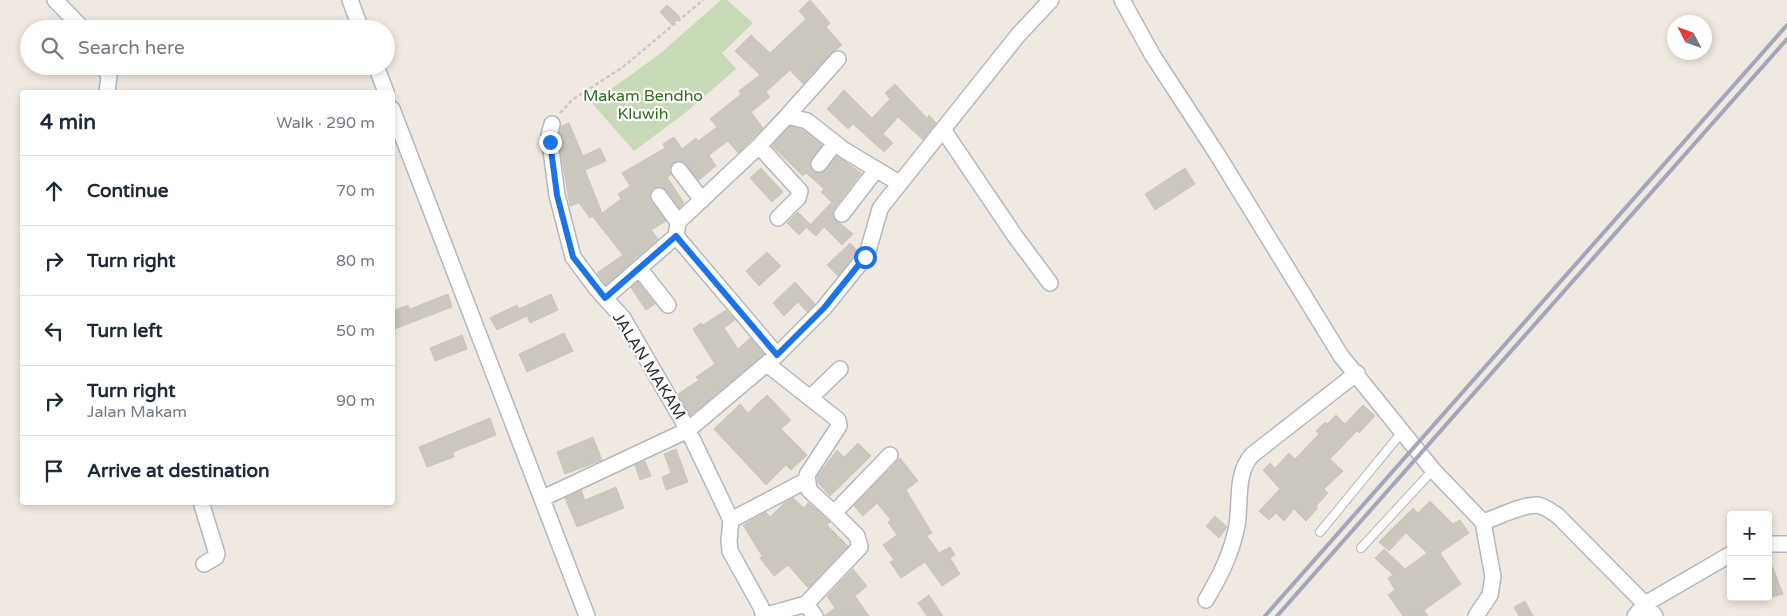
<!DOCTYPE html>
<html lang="en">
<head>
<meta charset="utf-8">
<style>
  :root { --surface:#fff; --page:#f6f6f7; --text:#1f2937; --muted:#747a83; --line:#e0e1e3 }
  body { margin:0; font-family:"Varela Round",sans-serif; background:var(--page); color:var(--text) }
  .controls { position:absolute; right:15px; bottom:15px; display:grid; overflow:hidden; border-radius:5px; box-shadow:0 2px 8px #0003 }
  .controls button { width:45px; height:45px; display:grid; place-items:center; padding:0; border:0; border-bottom:1px solid var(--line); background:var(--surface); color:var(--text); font:25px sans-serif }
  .compass { position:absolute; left:1667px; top:15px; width:45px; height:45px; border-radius:50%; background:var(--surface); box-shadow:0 2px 8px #0003; rotate:312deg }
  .stop { position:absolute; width:15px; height:15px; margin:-11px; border:4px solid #1a73e8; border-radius:50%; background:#fff }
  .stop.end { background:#1a73e8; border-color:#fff; box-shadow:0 1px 5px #0008 }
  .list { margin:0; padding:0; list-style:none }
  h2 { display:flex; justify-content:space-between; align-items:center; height:65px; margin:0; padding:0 20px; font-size:21px }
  h2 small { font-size:16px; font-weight:400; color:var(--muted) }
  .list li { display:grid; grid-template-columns:32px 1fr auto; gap:15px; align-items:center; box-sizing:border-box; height:70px; padding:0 20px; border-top:1px solid var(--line) }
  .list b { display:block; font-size:19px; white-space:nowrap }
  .list p { margin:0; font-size:16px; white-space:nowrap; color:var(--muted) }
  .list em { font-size:16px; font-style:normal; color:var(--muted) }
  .icon { flex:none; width:28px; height:28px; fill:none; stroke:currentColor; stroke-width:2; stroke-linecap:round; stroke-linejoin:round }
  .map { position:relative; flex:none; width:1787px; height:616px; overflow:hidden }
  .search { position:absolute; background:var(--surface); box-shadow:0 2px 8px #0003; left:20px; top:20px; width:375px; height:55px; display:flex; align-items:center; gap:12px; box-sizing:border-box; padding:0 18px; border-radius:28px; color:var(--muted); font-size:19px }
  .panel { position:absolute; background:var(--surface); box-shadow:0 2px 8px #0003; left:20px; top:90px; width:375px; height:415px; border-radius:5px }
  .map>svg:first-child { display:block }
  .cemetery { fill:#c8d9b8 }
  .building { fill:#cbc7bf; stroke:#cbc5ba }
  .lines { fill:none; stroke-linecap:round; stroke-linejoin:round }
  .service-casing { stroke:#b4b7c1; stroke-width:10 }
  .minor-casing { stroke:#b4b7c1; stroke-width:18 }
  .path { stroke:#c9c9c9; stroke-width:2.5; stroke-dasharray:4 2.5; stroke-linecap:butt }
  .service { stroke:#fff; stroke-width:8 }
  .minor { stroke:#fff; stroke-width:15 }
  .rail { stroke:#a3a6b8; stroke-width:4 }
  .route { stroke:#1a73e8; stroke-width:6 }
  .labels { text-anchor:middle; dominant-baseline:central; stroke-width:4.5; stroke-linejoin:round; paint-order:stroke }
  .park-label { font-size:16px; fill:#2c6e1b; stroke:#fff }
  .street-label { font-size:16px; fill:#2e2e2e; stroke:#fff }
</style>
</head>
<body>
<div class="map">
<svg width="1787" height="616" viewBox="0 0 1787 616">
  <rect width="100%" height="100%" fill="#efe9e1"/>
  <!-- cemetery -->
  <path class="cemetery" d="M 721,0 L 727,0 L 753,23 L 722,53 L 736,69 L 685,113 L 634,151 L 592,103 L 661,53 Z"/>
  <!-- building -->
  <path class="building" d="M 810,0 L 830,23 L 826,27 L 842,45 L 831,53 L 803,84 L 790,70 L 766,92 L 770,97 L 751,112 L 763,128 L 738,153 L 728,141 L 709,155 L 716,166 L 699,180 L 683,162 L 673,163 L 670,167 L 671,175 L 667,177 L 684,203 L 679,208 L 663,188 L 653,189 L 650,197 L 666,221 L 651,230 L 658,239 L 606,285 L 597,273 L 623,255 L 592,216 L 590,218 L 579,203 L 570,206 L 559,142 L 562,141 L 559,133 L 561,126 L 569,123 L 583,156 L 600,148 L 606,161 L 585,170 L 602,213 L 621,199 L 618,194 L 630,186 L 622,173 L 665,148 L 663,144 L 674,137 L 682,149 L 696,138 L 698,141 L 717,127 L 710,119 L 741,94 L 739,91 L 760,75 L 735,51 L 751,35 L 770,53 L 806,19 L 799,11 Z
    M 667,5 L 680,17 L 672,25 L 660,12 Z
    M 895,84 L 927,118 L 929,115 L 936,123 L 923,140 L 898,117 L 883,134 L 893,143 L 884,152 L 853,124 L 848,129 L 827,109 L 844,90 L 872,118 L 890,99 L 885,93 Z
    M 790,126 L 805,131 L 822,145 L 810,162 L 814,172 L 823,172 L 837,156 L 861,173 L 836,206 L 821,192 L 824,189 L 806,173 L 803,176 L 772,146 Z
    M 761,168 L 783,192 L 772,202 L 750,178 Z
    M 1185,168 L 1195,184 L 1155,210 L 1145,194 Z
    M 831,203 L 836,207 L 834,218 L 853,234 L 842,245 L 824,227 L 816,236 L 807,228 Z
    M 798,212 L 810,224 L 799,235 L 787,223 Z
    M 850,243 L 858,251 L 838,276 L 827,265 Z
    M 767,252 L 781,266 L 759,286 L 746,271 Z
    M 638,282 L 655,304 L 646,310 L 631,288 Z
    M 795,282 L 815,304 L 807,312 L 798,302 L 784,316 L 773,303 Z
    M 448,294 L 452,307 L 392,330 L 392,311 L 408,305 L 410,309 Z
    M 551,294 L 558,310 L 530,323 L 527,316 L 497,330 L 490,318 L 517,305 L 519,309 Z
    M 726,310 L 735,320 L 724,328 L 738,349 L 750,338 L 764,354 L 690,416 L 678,394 L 699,380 L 696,377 L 715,364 L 693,329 L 701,323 L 703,325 Z
    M 564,333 L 573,351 L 527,372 L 519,354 Z
    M 462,335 L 467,349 L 435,361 L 430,348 Z
    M 767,395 L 791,420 L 781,429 L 807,455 L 791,470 L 786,465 L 766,485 L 714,429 L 740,404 L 748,413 Z
    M 1363,405 L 1375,416 L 1359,433 L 1357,431 L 1330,459 L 1343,471 L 1324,489 L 1328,493 L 1316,506 L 1318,508 L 1306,521 L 1294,509 L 1284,521 L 1276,513 L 1269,520 L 1259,511 L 1280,489 L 1263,470 L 1270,463 L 1275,468 L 1289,453 L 1295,459 L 1319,434 L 1316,431 L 1325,422 L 1327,424 L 1336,415 L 1345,424 Z
    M 490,418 L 496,435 L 453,452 L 454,457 L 427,467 L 419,447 Z
    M 593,437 L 602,460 L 565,474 L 557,452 Z
    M 858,443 L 871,456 L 830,496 L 818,483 L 817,477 L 837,450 L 844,457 Z
    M 676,449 L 688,482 L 666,490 L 662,477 L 671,473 L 664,454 Z
    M 900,458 L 918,481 L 906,490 L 932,533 L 927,536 L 939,553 L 950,547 L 955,555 L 950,558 L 960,574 L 942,586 L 925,562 L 901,578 L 890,562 L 894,560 L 883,545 L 897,535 L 888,522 L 891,520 L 877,503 L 863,516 L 854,506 Z
    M 645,461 L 651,476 L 640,480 L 635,465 Z
    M 616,487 L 624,508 L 577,527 L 565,498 L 581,490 L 585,500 Z
    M 793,498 L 804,508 L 808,503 L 817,510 L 830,522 L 827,525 L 848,546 L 808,588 L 788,565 L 774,576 L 760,558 L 762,556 L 743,525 L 766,512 L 770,517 L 784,503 Z
    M 1430,501 L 1453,524 L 1460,520 L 1469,533 L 1440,553 L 1461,584 L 1424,610 L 1428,616 L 1403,616 L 1388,595 L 1395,590 L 1388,578 L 1393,575 L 1375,558 L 1384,549 L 1405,569 L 1427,553 L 1406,533 L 1389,551 L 1379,542 L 1413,508 L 1418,513 Z
    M 1215,516 L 1227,527 L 1219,538 L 1206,526 Z
    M 1768,555 L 1783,594 L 1768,598 Z
    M 853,569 L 867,586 L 855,596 L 869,616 L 824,616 L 835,608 L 827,596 Z
    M 929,595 L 943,616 L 927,616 L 918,603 Z
    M 1525,601 L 1533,616 L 1519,616 L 1514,607 Z"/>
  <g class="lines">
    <!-- service casing -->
    <g class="service-casing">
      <path id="service" d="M 1320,532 L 1402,432
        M 1361,548 L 1433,470"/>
    </g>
    <!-- minor casing -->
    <g class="minor-casing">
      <path id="minor" d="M 55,0 L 83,29
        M 350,0 L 361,29
        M 1122,0 L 1153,56 L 1217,154 L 1341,356 L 1433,470 L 1483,522 C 1499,517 1520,505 1537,505 C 1545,506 1552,512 1558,516 L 1645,604 L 1731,554
        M 104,66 L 109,77 L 107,92
        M 376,66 L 386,92
        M 392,109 L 587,616
        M 787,116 L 838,59
        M 552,124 L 549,135 L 557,195 L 573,257 L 596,288 L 623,318 L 688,430 L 731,520 L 729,541 L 730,551 L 761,607 L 764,616
        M 944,131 L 1015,236 L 1050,283
        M 759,146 L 800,191 L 798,198 L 778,218
        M 819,164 L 835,143
        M 679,170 L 702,200
        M 659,196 L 678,222
        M 842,214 L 876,170
        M 639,268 L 668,305
        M 605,298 L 676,236
        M 777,355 L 676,236 L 678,222 L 759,146 L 787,116 L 807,121 L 844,150 L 899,183
        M 767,364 L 838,420 L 839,426 L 807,475 L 809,490 L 834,513
        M 810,398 L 840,369
        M 543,498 L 688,430 L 777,355 L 824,308 L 865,257 L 868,251 L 880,209 L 885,202 L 1019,34 L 1051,0
        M 201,502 L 217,554 L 216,557 L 204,564
        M 731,520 L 807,480
        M 1768,544 L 1787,544
        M 1206,600 C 1220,576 1232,553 1237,525 C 1241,502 1235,474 1252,455 L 1357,373
        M 763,616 L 806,604
        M 815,616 L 806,604 L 860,547 L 857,536 L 834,513 L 890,455
        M 1476,616 L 1490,595 L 1493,577 L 1483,522
        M 1635,616 L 1645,604 L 1655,616"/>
    </g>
    <!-- path -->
    <path class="path" d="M 560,113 L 572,100 L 623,67 L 703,0"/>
    <!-- service -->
    <use href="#service" class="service"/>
    <!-- minor -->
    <use href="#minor" class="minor"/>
    <!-- rail -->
    <path class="rail" d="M 1265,616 L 1787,25
      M 1277,616 L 1787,39"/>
  </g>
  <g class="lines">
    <!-- route -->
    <path class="route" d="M 550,142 L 557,195 L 573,257 L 605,298 L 676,236 L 777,355 L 824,308 L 865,257"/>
  </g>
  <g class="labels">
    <!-- park labels -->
    <g class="park-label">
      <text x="643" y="96">Makam Bendho<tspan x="643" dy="18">Kluwih</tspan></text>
    </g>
    <!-- street labels -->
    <g class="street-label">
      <text transform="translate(649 366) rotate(58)">JALAN MAKAM</text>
    </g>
  </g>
</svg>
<div class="controls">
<button>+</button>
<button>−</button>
</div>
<svg class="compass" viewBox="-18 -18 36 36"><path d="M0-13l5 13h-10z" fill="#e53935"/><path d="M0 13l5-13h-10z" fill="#747a83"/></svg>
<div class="stop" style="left:865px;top:257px"></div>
<div class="stop end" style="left:550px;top:142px"></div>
<div class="search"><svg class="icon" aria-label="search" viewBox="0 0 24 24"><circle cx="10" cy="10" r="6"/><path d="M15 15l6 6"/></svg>Search here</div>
<section class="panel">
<h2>4 min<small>Walk · 290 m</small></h2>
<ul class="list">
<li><svg class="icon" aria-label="ahead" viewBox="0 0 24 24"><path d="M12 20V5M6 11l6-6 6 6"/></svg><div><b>Continue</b></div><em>70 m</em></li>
<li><svg class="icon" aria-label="right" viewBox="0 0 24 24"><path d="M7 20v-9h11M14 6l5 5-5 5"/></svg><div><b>Turn right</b></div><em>80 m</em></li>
<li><svg class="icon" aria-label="left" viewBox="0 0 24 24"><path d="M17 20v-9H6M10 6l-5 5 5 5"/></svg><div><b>Turn left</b></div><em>50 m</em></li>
<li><svg class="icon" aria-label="right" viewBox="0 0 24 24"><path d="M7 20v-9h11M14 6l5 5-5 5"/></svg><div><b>Turn right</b><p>Jalan Makam</p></div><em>90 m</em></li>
<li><svg class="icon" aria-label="arrive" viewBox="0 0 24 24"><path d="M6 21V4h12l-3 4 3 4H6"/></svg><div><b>Arrive at destination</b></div></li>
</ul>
</section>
</div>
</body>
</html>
